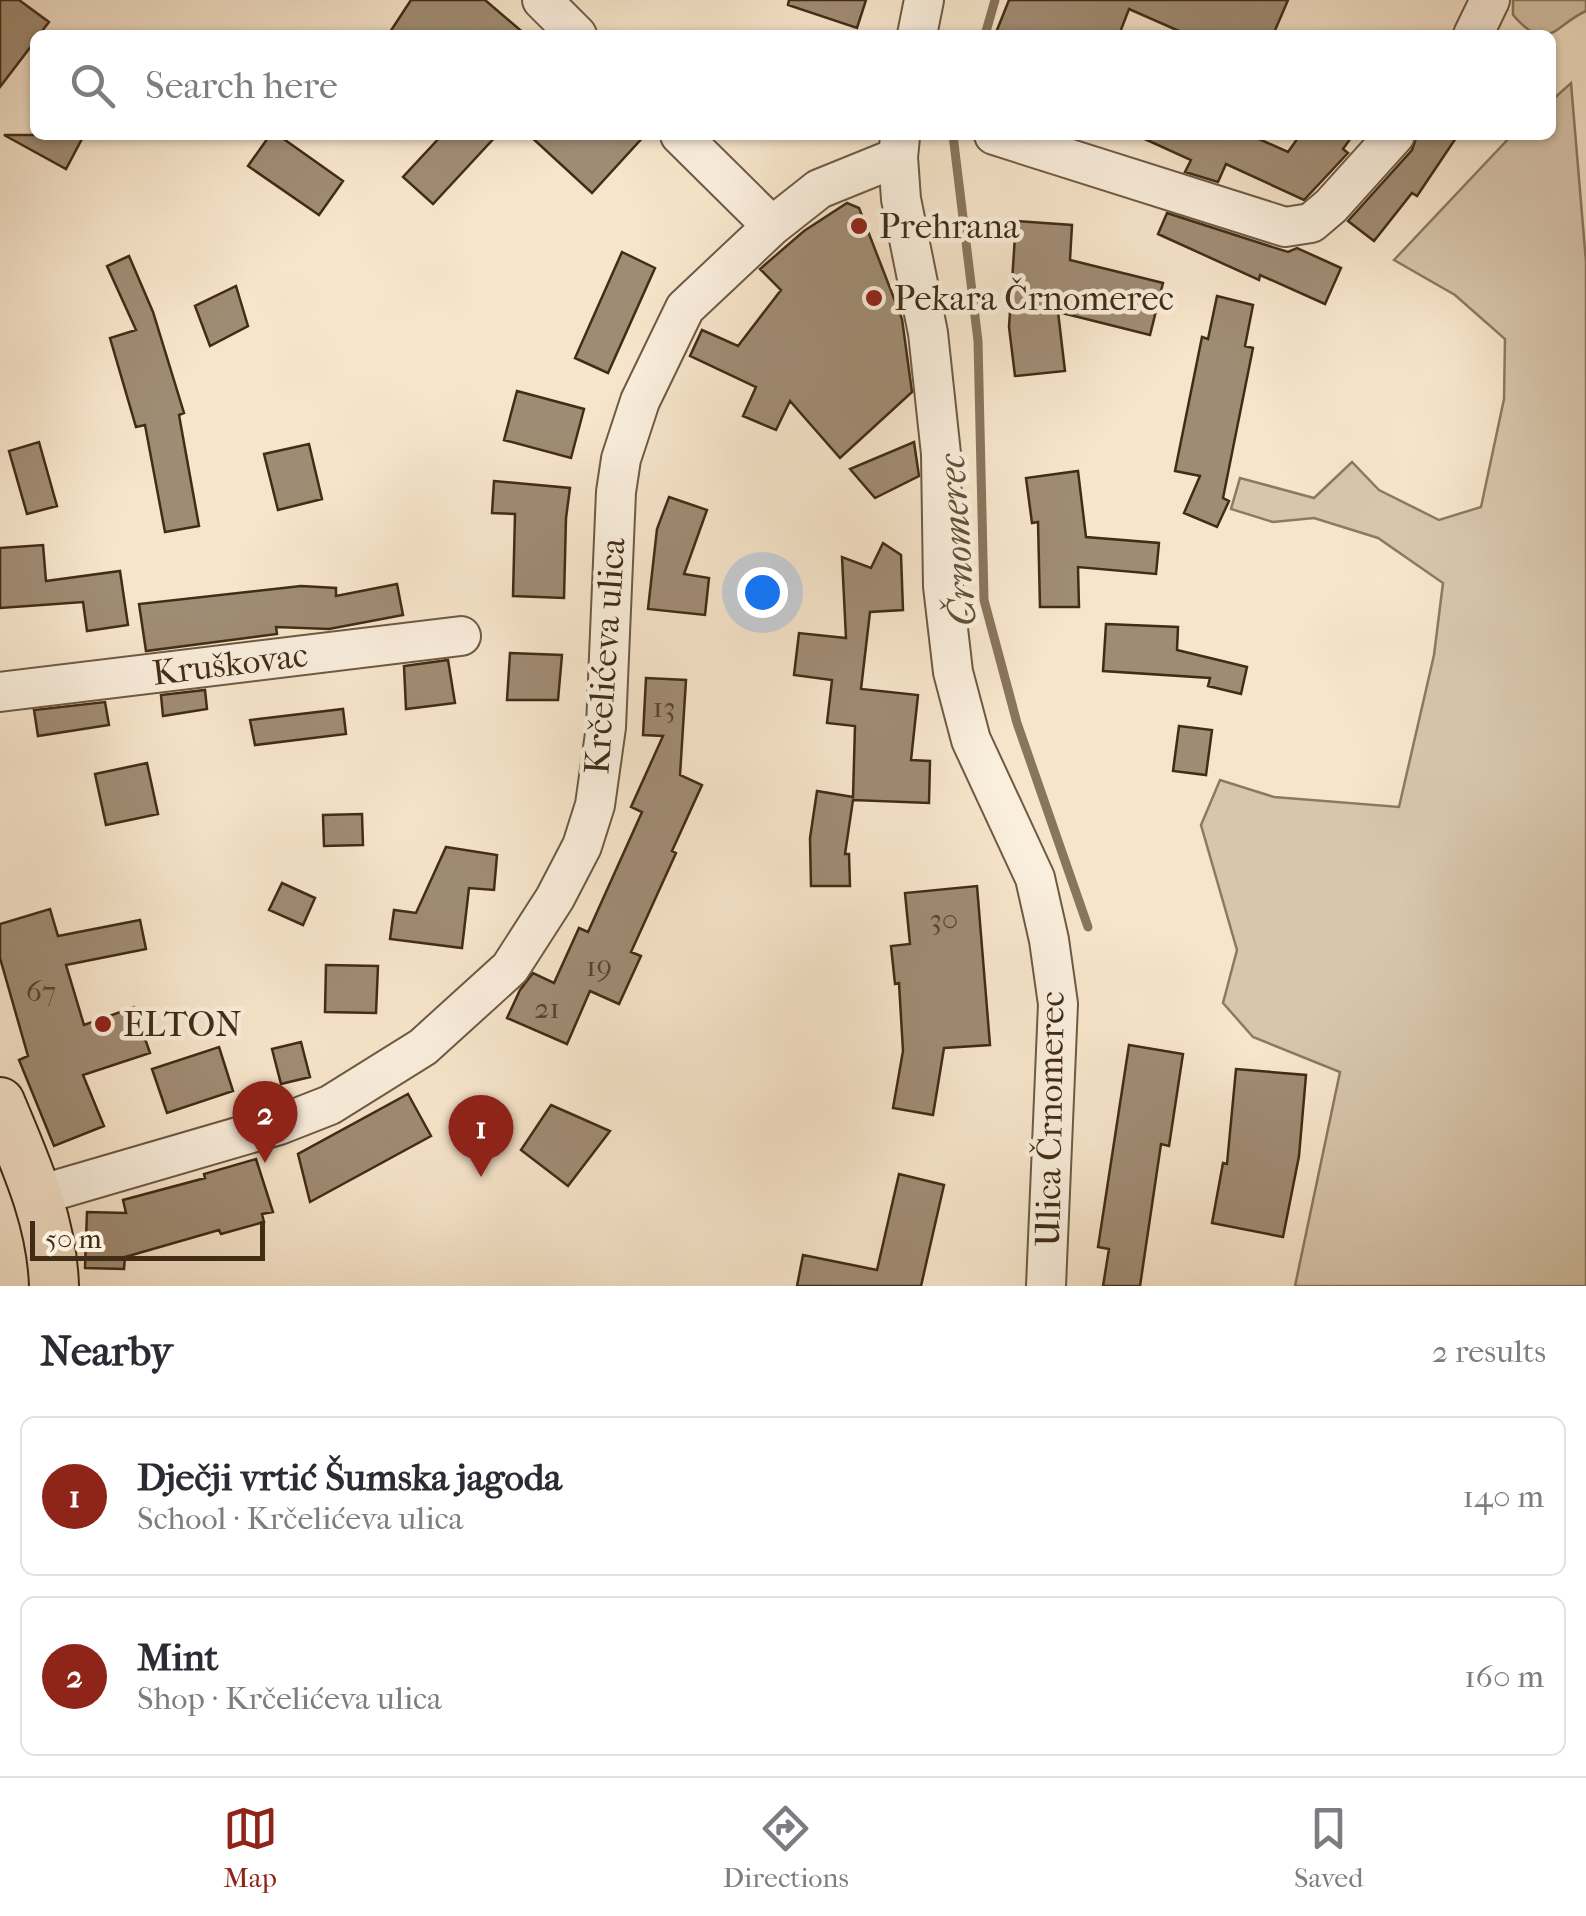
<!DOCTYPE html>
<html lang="en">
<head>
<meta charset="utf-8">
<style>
  :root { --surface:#fff; --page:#f2f2f3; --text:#2b2b33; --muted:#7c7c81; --line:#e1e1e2; --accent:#8f2418 }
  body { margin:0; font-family:"IM FELL French Canon",serif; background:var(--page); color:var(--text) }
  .scale { position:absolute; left:30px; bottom:25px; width:235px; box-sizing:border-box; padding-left:10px; border:5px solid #412c15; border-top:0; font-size:28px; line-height:35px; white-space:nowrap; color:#412c15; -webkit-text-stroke:8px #faeedd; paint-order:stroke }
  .you { position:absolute; left:762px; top:592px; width:35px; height:35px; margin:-25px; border:8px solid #fff; border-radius:50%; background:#1a73e8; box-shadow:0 0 0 15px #1a73e833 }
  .badge { display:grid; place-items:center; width:65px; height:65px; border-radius:50%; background:var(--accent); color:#fff; font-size:32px; font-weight:700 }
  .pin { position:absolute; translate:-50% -82px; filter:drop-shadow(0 2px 5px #0008) }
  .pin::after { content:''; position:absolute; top:52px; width:35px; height:30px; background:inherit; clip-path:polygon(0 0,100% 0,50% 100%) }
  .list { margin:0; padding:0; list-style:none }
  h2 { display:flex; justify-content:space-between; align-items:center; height:130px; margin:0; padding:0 40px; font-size:42px }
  h2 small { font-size:32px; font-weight:400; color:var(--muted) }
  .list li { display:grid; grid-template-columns:65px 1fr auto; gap:30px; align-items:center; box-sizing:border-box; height:160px; margin:0 20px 20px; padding:0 20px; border:2px solid var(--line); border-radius:15px }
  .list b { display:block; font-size:38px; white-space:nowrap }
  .list p { margin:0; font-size:32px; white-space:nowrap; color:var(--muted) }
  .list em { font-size:32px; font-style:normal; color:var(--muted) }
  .icon { flex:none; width:55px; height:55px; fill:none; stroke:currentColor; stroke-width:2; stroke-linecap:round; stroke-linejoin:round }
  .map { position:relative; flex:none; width:1586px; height:1286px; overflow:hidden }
  .search { position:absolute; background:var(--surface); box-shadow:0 2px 8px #0004; left:30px; right:30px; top:30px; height:110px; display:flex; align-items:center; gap:25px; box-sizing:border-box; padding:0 35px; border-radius:15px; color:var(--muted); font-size:38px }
  .sheet { height:490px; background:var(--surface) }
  nav { display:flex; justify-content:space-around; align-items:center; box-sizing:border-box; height:140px; border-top:2px solid var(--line); background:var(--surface); font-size:28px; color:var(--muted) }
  nav a { display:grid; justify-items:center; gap:5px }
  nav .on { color:var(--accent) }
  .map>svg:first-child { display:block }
  .green { fill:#d8c6ac; stroke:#8c7960; stroke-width:2.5 }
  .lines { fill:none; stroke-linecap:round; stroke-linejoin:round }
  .stream { stroke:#89755d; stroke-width:9 }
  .building { fill:#a08c74; stroke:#412c15; stroke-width:2.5 }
  .minor-casing { stroke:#6e5a42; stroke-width:42 }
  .major-casing { stroke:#412c15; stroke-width:52 }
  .minor { stroke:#faeedd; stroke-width:38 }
  .major { stroke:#f7e5cb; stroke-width:48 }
  .poi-dot { fill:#8f2418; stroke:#faeedd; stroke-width:4 }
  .labels { text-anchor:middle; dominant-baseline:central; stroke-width:9; stroke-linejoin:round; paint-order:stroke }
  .number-label { font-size:30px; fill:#59442d }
  .poi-label { font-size:35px; fill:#412c15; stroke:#faeedd; text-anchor:start }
  .street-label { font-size:35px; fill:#412c15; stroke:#faeedd }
  .water-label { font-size:38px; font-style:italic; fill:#655139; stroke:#faeedd }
</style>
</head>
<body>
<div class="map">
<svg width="1586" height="1286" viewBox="0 0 1586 1286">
  <rect width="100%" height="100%" fill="#f7e5cb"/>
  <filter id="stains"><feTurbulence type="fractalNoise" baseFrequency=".002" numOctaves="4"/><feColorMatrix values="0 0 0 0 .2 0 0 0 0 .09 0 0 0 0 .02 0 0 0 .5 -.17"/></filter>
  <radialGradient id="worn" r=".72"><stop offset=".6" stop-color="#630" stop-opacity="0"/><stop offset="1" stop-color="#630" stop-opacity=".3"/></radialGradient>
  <!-- green -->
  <path class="green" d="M 1513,0 L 1586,0 L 1586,11 C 1553,26 1548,55 1513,15 Z
    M 1571,83 L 1586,262 L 1586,1286 L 1295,1286 L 1340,1072 L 1253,1037 L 1223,1003 L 1237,950 L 1201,825 L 1220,780 L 1274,797 L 1399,807 L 1434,655 L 1443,583 L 1378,538 L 1314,518 L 1273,522 L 1231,509 L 1240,478 L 1314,498 L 1352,462 L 1379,490 L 1439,520 L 1481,507 L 1504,399 L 1505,339 L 1455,295 L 1394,260 L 1512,135 L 1551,135 L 1551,101 Z"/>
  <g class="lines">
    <!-- stream -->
    <path class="stream" d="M 985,35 L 995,0
      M 953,135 L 978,341 L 984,600 L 1017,723 L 1088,927"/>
  </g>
  <!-- building -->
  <path class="building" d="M 0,0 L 19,0 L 49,22 L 39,35 L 35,35 L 35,41 L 0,87 Z
    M 411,0 L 485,0 L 526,35 L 388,35 Z
    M 789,0 L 866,0 L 857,28 L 788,5 Z
    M 1009,0 L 1288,0 L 1273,35 L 1188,35 L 1129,9 L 1119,35 L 995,35 Z
    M 4,135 L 84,135 L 66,169 Z
    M 270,135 L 278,135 L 343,181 L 319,215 L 248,166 Z
    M 442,135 L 497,135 L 433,204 L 403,177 Z
    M 529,135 L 645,135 L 592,193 Z
    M 1136,135 L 1250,135 L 1288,152 L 1300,135 L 1353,135 L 1343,149 L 1348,153 L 1304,200 L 1226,164 L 1218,182 L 1185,172 L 1191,160 Z
    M 1417,135 L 1458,135 L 1417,196 L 1412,193 L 1374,241 L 1348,221 L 1412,150 Z
    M 847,203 L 859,208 L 902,319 L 912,392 L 840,458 L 790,401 L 776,430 L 743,416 L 756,387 L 690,356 L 702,330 L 738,346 L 781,290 L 760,269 L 804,231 Z
    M 1167,213 L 1288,252 L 1297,248 L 1341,268 L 1325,304 L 1260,275 L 1259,280 L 1158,234 Z
    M 1016,221 L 1072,225 L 1070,260 L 1163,283 L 1150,335 L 1058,312 L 1065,371 L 1015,376 L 1009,327 Z
    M 622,252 L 655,268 L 608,373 L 575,358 Z
    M 129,256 L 153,312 L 184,413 L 179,415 L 199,526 L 165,532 L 145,425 L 136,427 L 110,338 L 136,330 L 107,266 Z
    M 236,286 L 248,326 L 210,346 L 195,306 Z
    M 1217,296 L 1253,305 L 1245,346 L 1253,348 L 1223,498 L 1229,501 L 1217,527 L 1184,513 L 1200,476 L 1175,471 L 1202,337 L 1208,339 Z
    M 517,391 L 584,409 L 571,458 L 504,440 Z
    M 39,442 L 57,506 L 27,514 L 9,451 Z
    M 914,442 L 919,476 L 875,498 L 850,469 Z
    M 309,444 L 322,499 L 278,510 L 264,454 Z
    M 1078,471 L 1086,537 L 1159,543 L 1156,574 L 1078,567 L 1079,607 L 1040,607 L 1038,522 L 1032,523 L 1026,478 Z
    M 494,481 L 570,488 L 566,518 L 564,598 L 513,596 L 515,514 L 492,513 Z
    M 669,497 L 707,510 L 684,574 L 709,578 L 705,615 L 648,609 L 657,529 Z
    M 883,543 L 901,555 L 903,610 L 870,612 L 861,689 L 918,695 L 911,760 L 930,761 L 929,803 L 853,800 L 845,854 L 849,854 L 850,886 L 811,886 L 810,838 L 817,791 L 853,797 L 855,726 L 827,723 L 832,680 L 794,675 L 799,633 L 846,638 L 842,557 L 871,568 Z
    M 43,545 L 46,581 L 120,571 L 128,625 L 87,631 L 83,602 L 0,608 L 0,548 Z
    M 397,584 L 403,615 L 329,629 L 276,627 L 277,634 L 146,651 L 139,604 L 301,586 L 336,588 L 336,596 Z
    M 1106,624 L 1178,627 L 1177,650 L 1247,667 L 1241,694 L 1208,686 L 1210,678 L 1103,671 Z
    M 510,653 L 562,655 L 558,700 L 507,700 Z
    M 448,660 L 455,703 L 406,709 L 404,666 Z
    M 646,678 L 686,680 L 680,775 L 702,785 L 672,851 L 676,853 L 631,952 L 641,956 L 619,1004 L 590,991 L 567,1044 L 507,1018 L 520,990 L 533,973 L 554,983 L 579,928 L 588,932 L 642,812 L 631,807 L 663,736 L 643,735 Z
    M 205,690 L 207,709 L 163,716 L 161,695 Z
    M 105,702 L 109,725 L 38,736 L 34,710 Z
    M 343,709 L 346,734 L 255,745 L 250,720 Z
    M 1179,726 L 1212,730 L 1206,775 L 1173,771 Z
    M 147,763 L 158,814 L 106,825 L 95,774 Z
    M 362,814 L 363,845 L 324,846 L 323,815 Z
    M 446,847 L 497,855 L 494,890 L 469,888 L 462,948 L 390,939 L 394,910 L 416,913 Z
    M 282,883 L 315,898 L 303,925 L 269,910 Z
    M 977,886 L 990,1045 L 944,1048 L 933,1115 L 893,1108 L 903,1051 L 899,983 L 895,984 L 891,946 L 910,944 L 905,893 Z
    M 50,909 L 58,936 L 140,920 L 146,949 L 66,965 L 84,1025 L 134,1007 L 150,1053 L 83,1075 L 104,1126 L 54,1146 L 19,1060 L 28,1056 L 0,958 L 0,924 Z
    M 326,965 L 378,966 L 376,1013 L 325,1012 Z
    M 301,1042 L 310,1077 L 281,1084 L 272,1049 Z
    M 1129,1045 L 1183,1054 L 1169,1146 L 1161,1144 L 1140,1286 L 1103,1286 L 1109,1249 L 1098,1247 Z
    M 219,1047 L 233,1091 L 167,1113 L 152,1069 Z
    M 1236,1069 L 1306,1075 L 1299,1156 L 1283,1237 L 1212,1223 L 1223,1163 L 1227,1164 Z
    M 408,1094 L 431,1136 L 310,1202 L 298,1154 Z
    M 551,1105 L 610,1131 L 568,1186 L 521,1150 Z
    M 256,1159 L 273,1212 L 262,1214 L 264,1222 L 221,1234 L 219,1230 L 125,1257 L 124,1269 L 85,1268 L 87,1212 L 126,1213 L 123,1200 L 205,1178 L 204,1174 Z
    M 899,1174 L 944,1185 L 921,1286 L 797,1286 L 803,1255 L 877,1270 Z"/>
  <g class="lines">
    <!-- minor casing -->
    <g class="minor-casing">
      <path id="minor" d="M 542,0 L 577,35
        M 917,35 L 924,0
        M 1473,35 L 1490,0
        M 680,135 L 772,226
        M 994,135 L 1285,227 L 1311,223 L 1331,206 L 1395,135
        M 900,137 L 898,157 L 901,199 L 928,333 L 941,454 L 943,586 L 953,672 L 971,740 L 1035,878 L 1049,940 L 1058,1004 L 1046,1286
        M 0,692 L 461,636
        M 39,1195 L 279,1125 L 330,1105 L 423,1047 L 510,968 L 555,898 L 582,846 L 595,805 L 606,727 L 616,492 L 621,459 L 640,401 L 685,308 L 772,226 L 819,189 L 898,157"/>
    </g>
    <!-- major casing -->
    <g class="major-casing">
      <path id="major" d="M 0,1102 C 25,1162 52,1220 54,1286"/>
    </g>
    <!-- minor -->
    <use href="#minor" class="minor"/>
    <!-- major -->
    <use href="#major" class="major"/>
  </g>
  <!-- markers -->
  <g class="poi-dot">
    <circle cx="859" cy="226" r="10"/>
    <circle cx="874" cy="298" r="10"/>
    <circle cx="103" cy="1024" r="10"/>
  </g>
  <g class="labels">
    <!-- number labels -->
    <g class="number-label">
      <text x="664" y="707">13</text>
      <text x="944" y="919">30</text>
      <text x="599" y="966">19</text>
      <text x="41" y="991">67</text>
      <text x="547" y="1008">21</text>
    </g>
    <!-- poi labels -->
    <g class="poi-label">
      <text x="879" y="226">Prehrana</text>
      <text x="894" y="298">Pekara Črnomerec</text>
      <text x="123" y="1024">ELTON</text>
    </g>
    <!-- street labels -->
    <g class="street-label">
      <text transform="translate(605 656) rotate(-86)">Krčelićeva ulica</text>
      <text transform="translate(230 664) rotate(-7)">Kruškovac</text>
      <text transform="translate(1050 1119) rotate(-89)">Ulica Črnomerec</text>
    </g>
    <!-- water labels -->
    <g class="water-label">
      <text transform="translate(957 540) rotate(-94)">Črnomerec</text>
    </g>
  </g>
  <rect width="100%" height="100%" filter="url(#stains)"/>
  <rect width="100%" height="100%" fill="url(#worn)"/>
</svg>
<div class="scale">50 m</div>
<div class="you"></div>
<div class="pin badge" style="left:481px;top:1177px">1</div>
<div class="pin badge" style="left:265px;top:1163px">2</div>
<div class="search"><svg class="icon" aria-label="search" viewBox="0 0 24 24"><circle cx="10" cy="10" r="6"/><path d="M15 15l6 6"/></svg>Search here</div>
</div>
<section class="sheet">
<h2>Nearby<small>2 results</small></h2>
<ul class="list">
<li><span class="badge">1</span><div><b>Dječji vrtić Šumska jagoda</b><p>School · Krčelićeva ulica</p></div><em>140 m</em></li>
<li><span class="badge">2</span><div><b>Mint</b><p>Shop · Krčelićeva ulica</p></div><em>160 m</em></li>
</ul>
</section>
<nav>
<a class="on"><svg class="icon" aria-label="map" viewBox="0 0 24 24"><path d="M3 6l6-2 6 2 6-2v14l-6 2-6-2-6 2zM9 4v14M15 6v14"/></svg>Map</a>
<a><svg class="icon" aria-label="directions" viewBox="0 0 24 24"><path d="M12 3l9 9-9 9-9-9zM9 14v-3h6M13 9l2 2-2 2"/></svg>Directions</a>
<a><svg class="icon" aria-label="saved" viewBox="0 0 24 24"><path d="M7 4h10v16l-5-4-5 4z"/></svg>Saved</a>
</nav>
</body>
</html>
